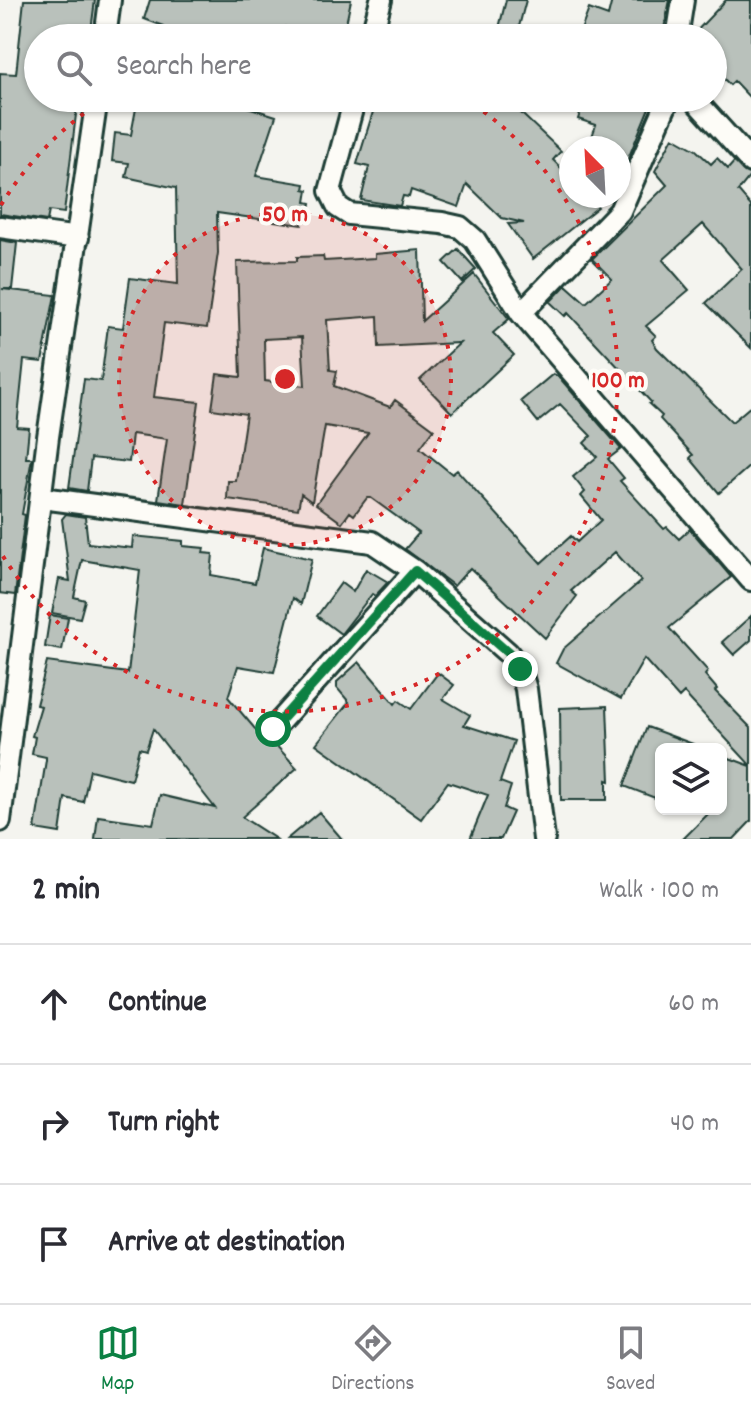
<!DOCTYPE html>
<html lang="en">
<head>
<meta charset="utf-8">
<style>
  :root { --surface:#fff; --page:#f7f7f7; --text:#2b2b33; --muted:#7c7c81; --line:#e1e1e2; --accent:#0b8043 }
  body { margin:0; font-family:Dekko,sans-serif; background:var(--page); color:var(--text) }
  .controls { position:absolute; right:24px; bottom:24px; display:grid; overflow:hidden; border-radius:12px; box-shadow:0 2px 6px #0004 }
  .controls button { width:72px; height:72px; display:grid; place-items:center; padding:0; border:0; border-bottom:2px solid var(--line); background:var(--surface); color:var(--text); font:40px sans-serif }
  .compass { position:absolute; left:559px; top:136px; width:72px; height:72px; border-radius:50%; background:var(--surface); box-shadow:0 2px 6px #0004; rotate:336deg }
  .stop { position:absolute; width:24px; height:24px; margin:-18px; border:6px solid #0b8043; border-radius:50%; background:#fff }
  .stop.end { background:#0b8043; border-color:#fff; box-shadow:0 2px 8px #0008 }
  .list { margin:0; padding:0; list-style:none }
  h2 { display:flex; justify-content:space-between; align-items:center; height:104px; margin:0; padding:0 32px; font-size:34px }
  h2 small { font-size:26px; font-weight:400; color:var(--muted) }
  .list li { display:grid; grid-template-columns:52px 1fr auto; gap:24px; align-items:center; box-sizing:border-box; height:120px; padding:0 32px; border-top:2px solid var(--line) }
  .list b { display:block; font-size:30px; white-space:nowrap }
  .list em { font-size:26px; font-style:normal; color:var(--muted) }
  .icon { flex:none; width:44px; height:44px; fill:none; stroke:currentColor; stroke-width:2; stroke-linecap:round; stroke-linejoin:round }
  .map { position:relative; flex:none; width:751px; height:839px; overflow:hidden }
  .search { position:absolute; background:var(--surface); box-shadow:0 2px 6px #0004; left:24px; right:24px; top:24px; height:88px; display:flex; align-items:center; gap:20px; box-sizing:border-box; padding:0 28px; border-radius:44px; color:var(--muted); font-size:30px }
  .sheet { height:464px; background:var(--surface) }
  nav { display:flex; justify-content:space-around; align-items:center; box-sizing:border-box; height:112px; border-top:2px solid var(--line); background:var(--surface); font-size:22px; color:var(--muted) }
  nav a { display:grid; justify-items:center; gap:4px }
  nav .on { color:var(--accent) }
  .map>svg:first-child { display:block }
  .building { fill:#b9c1bb; stroke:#1f3d34; stroke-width:2; fill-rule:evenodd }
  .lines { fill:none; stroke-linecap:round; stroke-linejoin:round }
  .minor-casing { stroke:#1f3d34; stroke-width:26 }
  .minor { stroke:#fdfcf7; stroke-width:20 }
  .route { stroke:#0b8043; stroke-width:10 }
  .ring { fill:none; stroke:#d62828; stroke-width:4; stroke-dasharray:4 8 }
  .centre { fill:#d62828; stroke:#fdfcf7; stroke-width:4 }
  .ring-label { font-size:24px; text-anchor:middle; font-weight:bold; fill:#d62828; stroke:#fdfcf7; stroke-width:8; stroke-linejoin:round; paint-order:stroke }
</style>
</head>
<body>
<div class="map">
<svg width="751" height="839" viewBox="0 0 751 839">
  <rect width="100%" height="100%" fill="#f4f4ef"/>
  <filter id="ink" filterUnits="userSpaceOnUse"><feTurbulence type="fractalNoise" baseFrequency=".0125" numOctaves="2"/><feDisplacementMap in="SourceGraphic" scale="16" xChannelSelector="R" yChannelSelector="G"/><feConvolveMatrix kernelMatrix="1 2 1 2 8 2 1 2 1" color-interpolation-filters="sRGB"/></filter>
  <g filter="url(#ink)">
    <!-- building -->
    <path class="building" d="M 24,0 L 95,0 L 90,38 L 38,38 L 38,98 L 78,98 L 64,213 L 49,211 L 47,221 L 0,214 L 0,73 L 16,74 Z
      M 150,0 L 351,0 L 343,38 L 286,27 L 283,38 L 248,33 L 247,38 L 160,38 L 163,26 L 144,19 Z
      M 506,0 L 526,0 L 516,38 L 497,36 Z
      M 612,0 L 670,0 L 662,38 L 578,38 L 589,9 L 608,16 Z
      M 726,0 L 751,0 L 751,99 L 734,81 L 730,85 L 713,68 L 713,38 L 690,38 Z
      M 138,98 L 242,98 L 241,105 L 276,116 L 256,176 L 305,184 L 304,189 L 308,190 L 306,202 L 311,203 L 308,221 L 303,220 L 302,225 L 217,213 L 218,253 L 207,328 L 164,323 L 154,397 L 199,402 L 185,504 L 158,500 L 167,439 L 132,434 L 129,462 L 91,458 L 87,491 L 69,488 L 84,379 L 101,381 L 108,326 L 123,328 L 130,278 L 178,284 L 176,188 L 126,177 L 129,163 L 112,161 L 115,133 L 131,135 Z
      M 394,98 L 505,98 L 561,151 L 553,160 L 571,178 L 571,196 L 588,196 L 598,207 L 533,259 L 508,224 L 524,223 L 502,218 L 467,184 L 459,207 L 411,190 L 409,197 L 403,196 L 400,206 L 361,200 L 369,167 L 357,164 L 376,102 L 392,106 Z
      M 585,98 L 653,98 L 619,181 L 619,148 L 588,148 L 596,125 L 578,119 Z
      M 673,137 L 696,150 L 711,164 L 717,158 L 728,169 L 734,162 L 751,175 L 738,191 L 751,206 L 751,348 L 706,303 L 742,269 L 703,224 L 663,260 L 689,290 L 646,326 L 656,336 L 652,340 L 657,348 L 732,422 L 751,406 L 751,465 L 719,493 L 690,458 L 693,455 L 660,419 L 662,416 L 649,404 L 651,402 L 568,313 L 565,316 L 550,302 L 566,285 L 586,303 L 612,279 L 592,259 L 667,185 L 655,171 Z
      M 0,240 L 17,243 L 12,289 L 2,289 L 55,295 L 42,362 L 24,360 L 17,427 L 29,428 L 26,458 L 32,458 L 22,514 L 25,515 L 15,595 L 0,593 Z
      M 458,249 L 476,269 L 462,282 L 444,262 Z
      M 420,250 L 422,321 L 474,274 L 509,319 L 493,333 L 514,355 L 452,413 L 420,380 L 460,343 L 379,347 L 378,316 L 327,320 L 330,370 L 337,371 L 334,386 L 390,407 L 395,400 L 434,429 L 420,448 L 452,474 L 457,470 L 541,563 L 571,536 L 577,542 L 601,520 L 581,496 L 585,492 L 573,477 L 597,457 L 584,443 L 591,436 L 560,404 L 538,422 L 521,401 L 553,374 L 558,376 L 621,449 L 608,459 L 624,478 L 620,481 L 664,529 L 667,527 L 679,539 L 690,529 L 731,577 L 669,628 L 708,671 L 705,675 L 717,689 L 715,691 L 751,728 L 751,766 L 684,693 L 679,698 L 644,659 L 621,699 L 556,663 L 563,649 L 641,581 L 615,552 L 571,591 L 577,596 L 545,638 L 470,568 L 454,586 L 405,549 L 419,533 L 371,498 L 367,498 L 354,515 L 350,512 L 342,523 L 316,504 L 368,433 L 325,426 L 312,502 L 301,494 L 298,509 L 227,499 L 228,481 L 236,481 L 246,414 L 212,409 L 217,374 L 241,377 L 237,262 L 297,261 L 297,257 L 323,256 L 324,261 L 375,258 L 375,254 ZM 302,337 L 305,386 L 265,381 L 264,339 Z
      M 66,514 L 85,517 L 88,543 L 132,548 L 133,536 L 183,541 L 183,546 L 204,548 L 203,553 L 213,554 L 211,575 L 255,583 L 263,548 L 312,559 L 301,604 L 293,598 L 274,672 L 238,666 L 228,697 L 267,743 L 273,742 L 297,768 L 242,817 L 276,839 L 95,839 L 98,816 L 153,824 L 160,795 L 215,808 L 153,729 L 146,750 L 139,748 L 131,780 L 90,770 L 83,802 L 65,798 L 60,833 L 35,829 L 46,760 L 46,757 L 32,754 L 35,737 L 32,736 L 41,706 L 36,705 L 47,662 L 128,673 L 140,570 L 82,560 L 74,597 L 85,600 L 80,618 L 52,613 L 59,579 L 70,581 L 62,519 Z
      M 366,569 L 388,582 L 375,596 L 372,594 L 341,634 L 317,616 L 341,583 L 353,592 Z
      M 50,615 L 68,618 L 62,650 L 45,647 Z
      M 751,616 L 751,640 L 734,655 L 722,642 Z
      M 359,662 L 395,704 L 398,700 L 411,709 L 438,673 L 454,685 L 443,699 L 470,715 L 464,725 L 514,741 L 500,782 L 511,786 L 504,808 L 513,812 L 501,839 L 470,839 L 488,795 L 448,782 L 421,819 L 316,744 L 349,702 L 337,688 L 337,682 Z
      M 607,706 L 610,781 L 607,780 L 607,800 L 561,800 L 560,708 Z
      M 647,727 L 701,747 L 661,749 L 661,783 L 655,798 L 624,786 Z
      M 721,755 L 751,766 L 751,821 L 734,839 L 683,839 L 713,809 L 721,809 Z
      M 319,812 L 342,839 L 287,839 Z"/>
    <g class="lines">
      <!-- minor casing -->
      <g class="minor-casing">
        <path id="minor" d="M 105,38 L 110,0
          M 371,38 L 381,0
          M 677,38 L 683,0
          M 355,98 L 330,191 L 338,207 L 349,214 L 442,223 L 460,227 L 475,240 L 521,313 L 751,580
          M 693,98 L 751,162
          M 0,227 L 78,238
          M 521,313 L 620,211 L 669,98
          M 42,498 L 372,542 L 415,571 L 508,653 L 520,669 L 526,689 L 544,839
          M 273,729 L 415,571
          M 0,821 L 48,437 L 97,98"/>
      </g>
      <!-- minor -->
      <use href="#minor" class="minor"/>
    </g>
  </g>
  <g class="lines" filter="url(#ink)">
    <!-- route -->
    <path class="route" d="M 273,729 L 415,571 L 508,653 L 520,669"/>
  </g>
  <!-- distance rings -->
  <circle cx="285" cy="379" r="166" fill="#d62828" fill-opacity=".12"/>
  <g class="ring">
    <circle cx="285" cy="379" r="166"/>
    <path d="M1 205A333 333 0 0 1 106 98M464 98A333 333 0 1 1 1 553"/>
  </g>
  <circle cx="285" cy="379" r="12" class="centre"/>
  <g class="ring-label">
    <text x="285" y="221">50 m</text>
    <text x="618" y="387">100 m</text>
  </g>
</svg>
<div class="controls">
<button><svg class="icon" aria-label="layers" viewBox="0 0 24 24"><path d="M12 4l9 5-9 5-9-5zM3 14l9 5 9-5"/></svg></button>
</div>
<svg class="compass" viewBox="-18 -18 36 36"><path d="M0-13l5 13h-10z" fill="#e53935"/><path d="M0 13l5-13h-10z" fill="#7c7c81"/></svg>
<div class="stop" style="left:273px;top:729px"></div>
<div class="stop end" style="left:520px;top:669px"></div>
<div class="search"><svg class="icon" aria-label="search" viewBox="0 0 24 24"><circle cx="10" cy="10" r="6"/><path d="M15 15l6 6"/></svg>Search here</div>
</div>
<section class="sheet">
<h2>2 min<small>Walk · 100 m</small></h2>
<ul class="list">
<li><svg class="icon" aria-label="ahead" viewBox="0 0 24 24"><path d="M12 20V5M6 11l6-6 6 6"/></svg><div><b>Continue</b></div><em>60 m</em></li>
<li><svg class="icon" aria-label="right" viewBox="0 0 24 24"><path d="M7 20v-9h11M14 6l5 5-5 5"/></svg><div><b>Turn right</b></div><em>40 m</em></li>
<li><svg class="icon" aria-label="arrive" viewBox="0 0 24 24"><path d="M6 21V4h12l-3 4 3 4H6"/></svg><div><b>Arrive at destination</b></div></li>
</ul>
</section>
<nav>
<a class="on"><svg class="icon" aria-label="map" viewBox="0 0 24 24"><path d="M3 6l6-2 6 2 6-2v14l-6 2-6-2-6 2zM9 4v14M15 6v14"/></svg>Map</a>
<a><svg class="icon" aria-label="directions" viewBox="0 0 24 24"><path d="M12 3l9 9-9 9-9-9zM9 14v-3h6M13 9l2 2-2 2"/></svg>Directions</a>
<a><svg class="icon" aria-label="saved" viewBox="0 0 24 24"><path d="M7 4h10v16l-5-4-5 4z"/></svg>Saved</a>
</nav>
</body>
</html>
